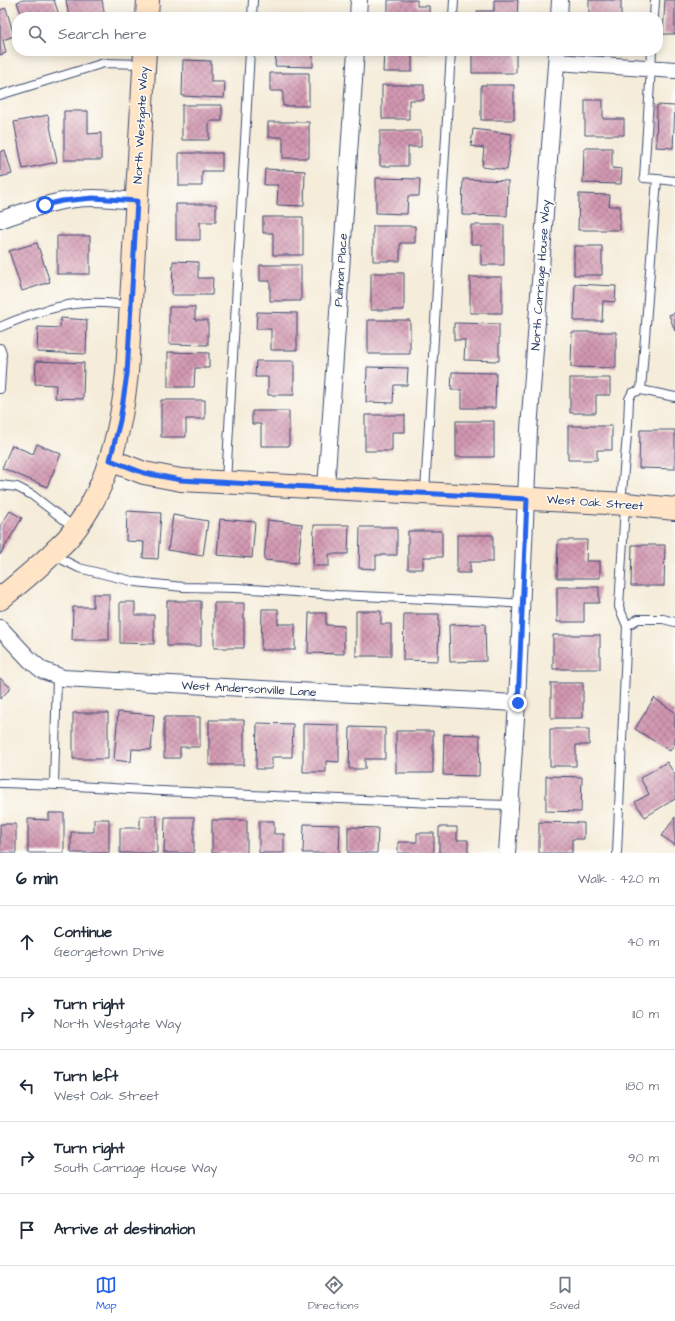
<!DOCTYPE html>
<html lang="en">
<head>
<meta charset="utf-8">
<style>
  :root { --surface:#fff; --page:#f6f6f7; --text:#1f2937; --muted:#747a83; --line:#e0e1e3; --accent:#2563eb }
  body { margin:0; font-family:"Architects Daughter",sans-serif; background:var(--page); color:var(--text) }
  .stop { position:absolute; width:12px; height:12px; margin:-9px; border:3px solid #2563eb; border-radius:50%; background:#fff }
  .stop.end { background:#2563eb; border-color:#fff; box-shadow:0 1px 4px #0008 }
  .list { margin:0; padding:0; list-style:none }
  h2 { display:flex; justify-content:space-between; align-items:center; height:52px; margin:0; padding:0 16px; font-size:17px }
  h2 small { font-size:13px; font-weight:400; color:var(--muted) }
  .list li { display:grid; grid-template-columns:26px 1fr auto; gap:12px; align-items:center; box-sizing:border-box; height:72px; padding:0 16px; border-top:1px solid var(--line) }
  .list b { display:block; font-size:15px; white-space:nowrap }
  .list p { margin:0; font-size:13px; white-space:nowrap; color:var(--muted) }
  .list em { font-size:13px; font-style:normal; color:var(--muted) }
  .icon { flex:none; width:22px; height:22px; fill:none; stroke:currentColor; stroke-width:2; stroke-linecap:round; stroke-linejoin:round }
  .map { position:relative; flex:none; width:675px; height:853px; overflow:hidden }
  .search { position:absolute; background:var(--surface); box-shadow:0 2px 10px #0003; left:12px; right:12px; top:12px; height:44px; display:flex; align-items:center; gap:10px; box-sizing:border-box; padding:0 14px; border-radius:16px; color:var(--muted); font-size:15px }
  .sheet { height:412px; background:var(--surface) }
  nav { display:flex; justify-content:space-around; align-items:center; box-sizing:border-box; height:56px; border-top:1px solid var(--line); background:var(--surface); font-size:11px; color:var(--muted) }
  nav a { display:grid; justify-items:center; gap:2px }
  nav .on { color:var(--accent) }
  .map>svg:first-child { display:block }
  .building { fill:url(#building-cross-hatch) }
  .lines { fill:none; stroke-linecap:round; stroke-linejoin:round }
  .lane-casing { stroke:#3c4b70; stroke-width:10 }
  .street-casing { stroke:#3c4b70; stroke-width:18 }
  .secondary-casing { stroke:#3c4b70; stroke-width:24 }
  .lane { stroke:#fff; stroke-width:8 }
  .street { stroke:#fff; stroke-width:16 }
  .secondary { stroke:#ffe4c6; stroke-width:22 }
  .route { stroke:#2563eb; stroke-width:5 }
  .labels { text-anchor:middle; dominant-baseline:central; stroke-width:3; stroke-linejoin:round; paint-order:stroke }
  .street-label { font-size:12px; fill:#1b2f5e; stroke:#fdfcf7 }
</style>
</head>
<body>
<div class="map">
<svg width="675" height="853" viewBox="0 0 675 853">
  <defs>
    <pattern id="building-cross-hatch" width="8" height="8" patternUnits="userSpaceOnUse"><rect width="8" height="8" fill="#d298b1"/><path d="M0 0l8 8M0 8l8-8" fill="none" stroke="#aa7c93"/></pattern>
  </defs>
  <rect width="100%" height="100%" fill="#fdfcf7"/>
  <filter id="ink" filterUnits="userSpaceOnUse"><feTurbulence type="fractalNoise" baseFrequency=".025" numOctaves="2"/><feDisplacementMap in="SourceGraphic" scale="8" xChannelSelector="R" yChannelSelector="G"/><feConvolveMatrix kernelMatrix="1 2 1 2 8 2 1 2 1" color-interpolation-filters="sRGB"/></filter>
  <filter id="wash" filterUnits="userSpaceOnUse"><feTurbulence type="fractalNoise" baseFrequency=".012" numOctaves="4" result="noise"/><feDisplacementMap in="SourceGraphic" scale="16" xChannelSelector="R" yChannelSelector="G"/><feGaussianBlur stdDeviation="0.9" result="paint"/><feColorMatrix in="noise" values="0 0 0 0 0 0 0 0 0 0 0 0 0 0 0 0 0 1.4 0 .05"/><feComposite in="paint" operator="in"/></filter>
  <g filter="url(#wash)">
    <rect width="100%" height="100%" fill="#f5ecd9"/>
    <g id="blocks">
      <!-- building -->
      <path class="building" d="M 23,0 L 54,0 L 59,15 L 52,17 L 22,17 L 17,2 Z
        M 66,0 L 102,0 L 105,17 L 69,17 Z
        M 388,0 L 417,0 L 417,6 L 429,6 L 429,17 L 388,17 Z
        M 494,0 L 518,0 L 517,17 L 477,17 L 477,11 L 494,11 Z
        M 589,0 L 621,0 L 621,17 L 589,17 Z
        M 665,0 L 675,0 L 675,34 L 663,34 Z
        M 6,8 L 14,36 L 3,40 L 6,53 L 0,55 L 0,10 Z
        M 276,51 L 313,51 L 313,67 L 275,66 Z
        M 384,51 L 427,51 L 427,54 L 412,54 L 412,72 L 383,72 Z
        M 472,51 L 516,51 L 516,73 L 472,73 Z
        M 183,60 L 211,61 L 211,82 L 225,82 L 224,98 L 182,96 Z
        M 270,73 L 309,73 L 309,106 L 283,106 L 283,91 L 270,91 Z
        M 382,85 L 424,85 L 424,100 L 409,100 L 409,119 L 382,119 Z
        M 481,85 L 514,85 L 514,120 L 481,120 Z
        M 585,100 L 603,100 L 603,119 L 624,119 L 624,135 L 585,135 Z
        M 182,105 L 222,105 L 222,121 L 209,121 L 209,140 L 182,140 Z
        M 657,105 L 675,106 L 673,148 L 656,147 Z
        M 64,111 L 88,111 L 88,134 L 101,133 L 101,160 L 64,160 Z
        M 48,115 L 57,162 L 23,169 L 14,122 Z
        M 268,122 L 309,122 L 309,158 L 283,158 L 283,137 L 268,137 Z
        M 473,129 L 512,134 L 507,170 L 482,167 L 484,148 L 471,146 Z
        M 380,131 L 421,131 L 421,147 L 408,147 L 408,166 L 380,166 Z
        M 584,148 L 612,148 L 612,168 L 622,169 L 621,184 L 583,183 Z
        M 5,150 L 12,174 L 0,177 L 0,152 Z
        M 179,153 L 222,153 L 222,171 L 202,171 L 202,186 L 179,186 Z
        M 265,169 L 305,171 L 304,206 L 277,205 L 278,185 L 264,185 Z
        M 376,178 L 420,179 L 419,196 L 408,196 L 407,214 L 376,213 Z
        M 463,179 L 508,181 L 507,216 L 462,215 Z
        M 579,194 L 610,195 L 609,206 L 620,206 L 620,230 L 578,230 Z
        M 176,204 L 216,204 L 216,222 L 200,222 L 200,240 L 176,240 Z
        M 263,217 L 303,217 L 303,255 L 273,255 L 273,233 L 263,233 Z
        M 471,225 L 504,225 L 504,265 L 481,265 L 481,244 L 471,244 Z
        M 373,226 L 415,226 L 415,243 L 400,243 L 400,261 L 373,261 Z
        M 57,236 L 90,236 L 90,274 L 57,274 Z
        M 37,243 L 50,282 L 22,291 L 9,251 Z
        M 574,246 L 602,246 L 602,275 L 574,275 Z
        M 173,261 L 198,262 L 198,278 L 213,278 L 212,295 L 172,295 Z
        M 260,265 L 301,265 L 301,301 L 270,301 L 270,281 L 260,281 Z
        M 371,273 L 404,273 L 404,310 L 371,310 Z
        M 470,277 L 502,277 L 502,313 L 470,313 Z
        M 575,284 L 616,286 L 615,302 L 603,301 L 602,321 L 574,321 Z
        M 169,307 L 195,307 L 195,320 L 208,320 L 208,345 L 169,344 Z
        M 257,312 L 297,313 L 297,350 L 271,350 L 271,329 L 256,329 Z
        M 675,313 L 675,331 L 669,315 Z
        M 61,318 L 87,320 L 86,354 L 37,352 L 38,327 L 60,328 Z
        M 368,320 L 410,320 L 410,354 L 368,354 Z
        M 454,323 L 499,324 L 499,361 L 464,360 L 465,340 L 454,340 Z
        M 572,332 L 616,332 L 616,368 L 571,367 Z
        M 168,352 L 209,353 L 209,368 L 195,368 L 194,387 L 168,387 Z
        M 36,361 L 84,363 L 83,399 L 55,398 L 56,385 L 35,384 Z
        M 256,361 L 294,361 L 294,395 L 268,395 L 268,377 L 255,377 Z
        M 367,367 L 408,368 L 407,385 L 394,385 L 393,403 L 366,402 Z
        M 452,372 L 496,373 L 495,408 L 462,408 L 462,390 L 451,390 Z
        M 570,378 L 610,378 L 610,395 L 596,395 L 596,413 L 570,413 Z
        M 161,400 L 205,400 L 205,419 L 186,419 L 186,437 L 161,437 Z
        M 252,411 L 289,411 L 289,446 L 261,446 L 261,424 L 252,424 Z
        M 365,415 L 405,415 L 405,432 L 392,432 L 392,451 L 365,451 Z
        M 456,421 L 494,421 L 494,457 L 456,457 Z
        M 568,426 L 612,426 L 612,450 L 597,450 L 597,460 L 568,460 Z
        M 640,430 L 675,430 L 675,469 L 639,468 Z
        M 37,444 L 61,454 L 47,487 L 2,468 L 12,445 L 33,454 Z
        M 10,511 L 22,518 L 0,555 L 0,526 Z
        M 127,511 L 161,513 L 158,559 L 143,558 L 144,542 L 126,541 Z
        M 173,515 L 208,521 L 203,556 L 168,550 Z
        M 220,519 L 255,522 L 252,558 L 217,555 Z
        M 268,520 L 302,524 L 298,563 L 264,560 Z
        M 314,525 L 349,525 L 348,554 L 329,554 L 329,566 L 313,566 Z
        M 360,527 L 397,527 L 397,555 L 376,555 L 376,569 L 359,568 Z
        M 408,531 L 442,531 L 442,557 L 423,557 L 423,569 L 408,569 Z
        M 457,535 L 493,535 L 493,562 L 470,562 L 470,573 L 457,573 Z
        M 558,540 L 587,540 L 586,561 L 600,561 L 600,578 L 557,578 Z
        M 632,545 L 665,545 L 664,586 L 631,586 Z
        M 557,587 L 599,587 L 599,603 L 584,603 L 584,622 L 557,622 Z
        M 93,594 L 109,594 L 109,640 L 72,640 L 73,607 L 93,607 Z
        M 167,601 L 201,601 L 201,646 L 167,646 Z
        M 120,602 L 135,602 L 135,615 L 154,615 L 154,644 L 120,643 Z
        M 214,603 L 244,603 L 244,648 L 214,648 Z
        M 262,609 L 278,609 L 278,624 L 295,624 L 295,650 L 261,650 Z
        M 356,611 L 381,611 L 381,624 L 391,624 L 391,656 L 356,656 Z
        M 309,613 L 326,613 L 326,625 L 344,626 L 344,654 L 308,653 Z
        M 404,614 L 439,614 L 438,661 L 403,660 Z
        M 485,624 L 486,661 L 450,662 L 449,625 Z
        M 553,635 L 600,635 L 600,669 L 553,669 Z
        M 0,678 L 11,688 L 0,699 Z
        M 551,683 L 583,683 L 583,718 L 551,718 Z
        M 654,698 L 675,712 L 675,743 L 670,751 L 635,729 Z
        M 118,712 L 154,715 L 151,750 L 132,749 L 131,762 L 114,760 Z
        M 73,713 L 108,713 L 108,759 L 73,759 Z
        M 164,717 L 200,717 L 200,747 L 180,747 L 180,758 L 164,758 Z
        M 209,720 L 244,720 L 244,765 L 209,765 Z
        M 257,723 L 293,724 L 292,757 L 272,757 L 272,769 L 256,769 Z
        M 303,724 L 339,725 L 339,762 L 326,761 L 326,772 L 303,772 Z
        M 350,727 L 385,728 L 385,759 L 365,759 L 365,769 L 349,769 Z
        M 550,729 L 589,729 L 589,745 L 576,745 L 576,766 L 550,766 Z
        M 396,731 L 433,731 L 433,773 L 396,773 Z
        M 444,734 L 480,735 L 479,776 L 443,775 Z
        M 667,762 L 675,775 L 675,799 L 645,817 L 635,802 L 649,794 L 640,778 Z
        M 546,776 L 582,777 L 581,812 L 546,811 Z
        M 49,813 L 64,813 L 64,853 L 28,853 L 28,819 L 49,820 Z
        M 140,816 L 157,816 L 157,853 L 120,853 L 120,828 L 140,828 Z
        M 165,817 L 194,817 L 194,853 L 164,853 Z
        M 675,817 L 675,845 L 662,836 Z
        M 94,819 L 109,819 L 109,853 L 71,853 L 71,832 L 94,832 Z
        M 212,820 L 247,820 L 247,853 L 212,853 Z
        M 259,821 L 274,821 L 274,834 L 284,834 L 284,853 L 259,853 Z
        M 539,822 L 584,823 L 584,839 L 572,839 L 572,853 L 539,853 Z
        M 0,824 L 16,824 L 16,853 L 0,853 Z
        M 304,824 L 340,825 L 339,853 L 303,853 Z
        M 348,827 L 378,828 L 377,853 L 348,853 Z
        M 439,827 L 457,827 L 457,840 L 468,840 L 468,853 L 439,853 Z
        M 417,833 L 434,833 L 434,853 L 398,853 L 398,842 L 417,842 Z"/>
    </g>
  </g>
  <g filter="url(#ink)">
    <use href="#blocks" fill-opacity="0" stroke="#3c4b70" stroke-width="1"/>
    <g class="lines">
      <!-- lane casing -->
      <g class="lane-casing">
        <path id="lane" d="M 252,17 L 253,0
          M 453,17 L 454,0
          M 654,17 L 655,0
          M 652,51 L 644,178 L 657,179
          M 0,95 L 104,63 L 144,64
          M 675,181 L 657,179 L 641,390 L 675,397
          M 0,327 C 25,316 59,304 86,303 C 100,302 115,304 129,305
          M 0,348 L 2,354 L 0,389
          M 226,482 L 250,51
          M 0,485 L 17,487 L 32,495 L 75,528
          M 425,491 L 451,51
          M 621,503 L 628,424 L 629,399 L 632,393 L 641,390
          M 53,555 L 79,568 L 136,582 L 183,587 L 237,588 L 337,595 L 495,602 L 522,604
          M 627,626 L 638,619 L 663,619 L 675,622
          M 0,783 C 54,784 109,788 163,791 C 279,796 395,803 511,805
          M 54,784 L 57,676
          M 617,853 L 627,626 L 619,607 L 625,506"/>
      </g>
      <!-- street casing -->
      <g class="street-casing">
        <path id="street" d="M 358,17 L 359,0
          M 559,17 L 560,0
          M 557,62 L 675,70
          M 0,220 C 31,209 60,198 93,198 C 108,198 122,200 137,201
          M 326,488 L 356,51
          M 0,628 L 30,660 L 42,670 L 63,678 L 517,703
          M 507,853 L 517,703 L 529,430 L 557,51"/>
      </g>
      <!-- secondary casing -->
      <g class="secondary-casing">
        <path id="secondary" d="M 147,17 L 148,0
          M 110,460 L 144,473 L 181,480 L 626,504 L 675,509
          M 0,599 C 17,585 34,571 51,555 C 56,549 63,544 68,538 C 107,493 121,431 127,373 L 145,51"/>
      </g>
      <!-- lane -->
      <use href="#lane" class="lane"/>
      <!-- street -->
      <use href="#street" class="street"/>
      <!-- secondary -->
      <use href="#secondary" class="secondary"/>
    </g>
  </g>
  <g class="lines" filter="url(#ink)">
    <!-- route -->
    <path class="route" d="M 45,205 L 62,201 L 93,198 L 137,201 L 127,374 L 120,421 L 110,460 L 144,473 L 181,480 L 527,499 L 518,703"/>
  </g>
  <g class="labels">
    <!-- street labels -->
    <g class="street-label">
      <text transform="translate(141 125) rotate(-87)">North Westgate Way</text>
      <text transform="translate(341 270) rotate(-86)">Pullman Place</text>
      <text transform="translate(541 275) rotate(-86)">North Carriage House Way</text>
      <text transform="translate(595 503) rotate(4)">West Oak Street</text>
      <text transform="translate(249 689) rotate(3)">West Andersonville Lane</text>
    </g>
  </g>
</svg>
<div class="stop" style="left:45px;top:205px"></div>
<div class="stop end" style="left:518px;top:703px"></div>
<div class="search"><svg class="icon" aria-label="search" viewBox="0 0 24 24"><circle cx="10" cy="10" r="6"/><path d="M15 15l6 6"/></svg>Search here</div>
</div>
<section class="sheet">
<h2>6 min<small>Walk · 420 m</small></h2>
<ul class="list">
<li><svg class="icon" aria-label="ahead" viewBox="0 0 24 24"><path d="M12 20V5M6 11l6-6 6 6"/></svg><div><b>Continue</b><p>Georgetown Drive</p></div><em>40 m</em></li>
<li><svg class="icon" aria-label="right" viewBox="0 0 24 24"><path d="M7 20v-9h11M14 6l5 5-5 5"/></svg><div><b>Turn right</b><p>North Westgate Way</p></div><em>110 m</em></li>
<li><svg class="icon" aria-label="left" viewBox="0 0 24 24"><path d="M17 20v-9H6M10 6l-5 5 5 5"/></svg><div><b>Turn left</b><p>West Oak Street</p></div><em>180 m</em></li>
<li><svg class="icon" aria-label="right" viewBox="0 0 24 24"><path d="M7 20v-9h11M14 6l5 5-5 5"/></svg><div><b>Turn right</b><p>South Carriage House Way</p></div><em>90 m</em></li>
<li><svg class="icon" aria-label="arrive" viewBox="0 0 24 24"><path d="M6 21V4h12l-3 4 3 4H6"/></svg><div><b>Arrive at destination</b></div></li>
</ul>
</section>
<nav>
<a class="on"><svg class="icon" aria-label="map" viewBox="0 0 24 24"><path d="M3 6l6-2 6 2 6-2v14l-6 2-6-2-6 2zM9 4v14M15 6v14"/></svg>Map</a>
<a><svg class="icon" aria-label="directions" viewBox="0 0 24 24"><path d="M12 3l9 9-9 9-9-9zM9 14v-3h6M13 9l2 2-2 2"/></svg>Directions</a>
<a><svg class="icon" aria-label="saved" viewBox="0 0 24 24"><path d="M7 4h10v16l-5-4-5 4z"/></svg>Saved</a>
</nav>
</body>
</html>
